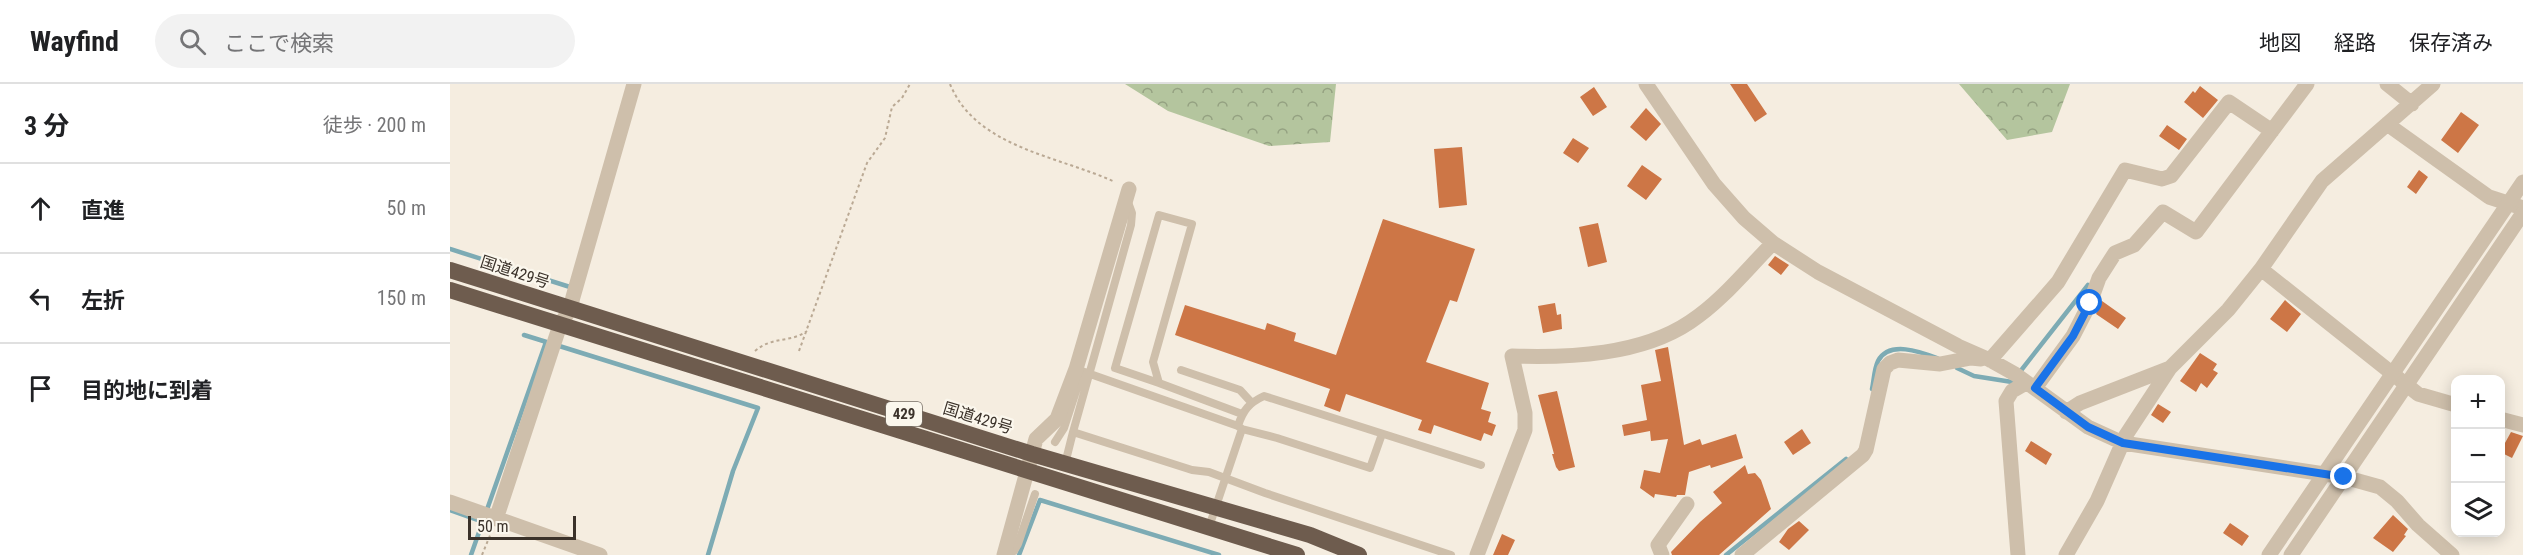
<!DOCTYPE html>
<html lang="ja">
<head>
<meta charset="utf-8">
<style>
  :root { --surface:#fff; --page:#f2f2f2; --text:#202124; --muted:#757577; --line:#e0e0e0 }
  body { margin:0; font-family:"Roboto Condensed","Noto Sans JP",sans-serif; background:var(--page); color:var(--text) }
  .controls { position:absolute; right:18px; bottom:18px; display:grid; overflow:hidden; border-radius:12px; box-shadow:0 3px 15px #0003 }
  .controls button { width:54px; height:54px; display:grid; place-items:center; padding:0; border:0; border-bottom:2px solid var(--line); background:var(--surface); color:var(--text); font:30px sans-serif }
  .scale { position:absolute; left:18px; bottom:15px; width:108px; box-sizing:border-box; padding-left:6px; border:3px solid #3b322a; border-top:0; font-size:16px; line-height:21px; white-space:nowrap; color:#3b322a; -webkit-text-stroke:4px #fbf7ed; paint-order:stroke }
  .stop { position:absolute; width:18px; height:18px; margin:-14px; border:4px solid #1a73e8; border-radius:50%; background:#fff }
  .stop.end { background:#1a73e8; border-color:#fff; box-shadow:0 2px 6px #0008 }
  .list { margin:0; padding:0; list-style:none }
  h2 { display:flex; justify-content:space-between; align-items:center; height:78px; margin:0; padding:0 24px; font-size:26px }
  h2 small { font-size:20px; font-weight:400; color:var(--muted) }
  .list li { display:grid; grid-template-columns:39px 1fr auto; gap:18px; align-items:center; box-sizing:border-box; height:90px; padding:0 24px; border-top:2px solid var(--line) }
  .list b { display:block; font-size:22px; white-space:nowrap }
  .list em { font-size:20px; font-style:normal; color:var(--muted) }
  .icon { flex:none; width:33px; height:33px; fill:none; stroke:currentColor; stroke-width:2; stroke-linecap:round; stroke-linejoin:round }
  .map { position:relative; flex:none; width:2073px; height:471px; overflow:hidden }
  header { display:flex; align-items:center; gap:36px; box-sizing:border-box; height:84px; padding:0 30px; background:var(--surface); border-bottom:2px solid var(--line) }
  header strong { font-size:28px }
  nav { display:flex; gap:33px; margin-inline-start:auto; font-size:21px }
  .search { width:420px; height:54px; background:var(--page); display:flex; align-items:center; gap:15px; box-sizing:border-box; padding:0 21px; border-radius:33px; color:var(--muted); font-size:22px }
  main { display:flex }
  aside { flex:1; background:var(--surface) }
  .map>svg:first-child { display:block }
  .forest { fill:url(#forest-crowns) }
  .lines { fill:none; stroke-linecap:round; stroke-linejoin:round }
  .stream { stroke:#7dabb4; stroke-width:4.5 }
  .building { fill:#cd7646 }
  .path { stroke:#baa994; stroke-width:2; stroke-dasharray:3 3; stroke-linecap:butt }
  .service { stroke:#cebfab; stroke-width:8 }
  .minor { stroke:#cebfab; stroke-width:15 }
  .tertiary { stroke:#cebfab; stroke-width:15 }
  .trunk { stroke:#6e5c4e; stroke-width:16 }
  .route { stroke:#1a73e8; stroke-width:8 }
  .labels { text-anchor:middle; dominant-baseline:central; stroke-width:4.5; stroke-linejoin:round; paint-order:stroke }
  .shield { fill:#fbf7ed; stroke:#756d64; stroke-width:1.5 }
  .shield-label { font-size:15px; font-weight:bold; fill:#3b322a }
  .street-label { font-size:16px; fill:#3b322a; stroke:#fbf7ed }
</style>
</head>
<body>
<header>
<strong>Wayfind</strong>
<div class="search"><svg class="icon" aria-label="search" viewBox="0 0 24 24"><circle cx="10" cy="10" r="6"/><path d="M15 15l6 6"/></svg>ここで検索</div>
<nav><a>地図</a><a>経路</a><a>保存済み</a></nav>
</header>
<main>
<aside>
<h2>3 分<small>徒歩 · 200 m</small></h2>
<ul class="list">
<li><svg class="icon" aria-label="ahead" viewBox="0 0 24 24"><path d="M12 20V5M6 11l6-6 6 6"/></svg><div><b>直進</b></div><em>50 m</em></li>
<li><svg class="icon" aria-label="left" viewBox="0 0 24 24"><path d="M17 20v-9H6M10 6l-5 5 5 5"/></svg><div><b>左折</b></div><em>150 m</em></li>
<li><svg class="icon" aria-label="arrive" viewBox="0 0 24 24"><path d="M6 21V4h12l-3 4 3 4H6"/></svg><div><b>目的地に到着</b></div></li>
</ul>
</aside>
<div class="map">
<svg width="2073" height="471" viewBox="0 0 2073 471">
  <defs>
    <pattern id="forest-crowns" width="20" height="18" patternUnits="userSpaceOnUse" patternTransform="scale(1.5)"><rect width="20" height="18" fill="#b4c59e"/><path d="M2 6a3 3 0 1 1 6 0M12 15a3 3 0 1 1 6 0" fill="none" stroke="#94a181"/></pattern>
  </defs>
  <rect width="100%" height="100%" fill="#f5ede0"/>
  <!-- forest -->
  <path class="forest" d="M 675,0 L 886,0 L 880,58 L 819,62 L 718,27 Z
    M 1509,0 L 1620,0 L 1602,48 L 1557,56 Z"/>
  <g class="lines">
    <!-- stream -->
    <path class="stream" d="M 0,165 L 120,203
      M 74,251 L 308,324 L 283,387 L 258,471
      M 1507,284 L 1524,292 L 1562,298 L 1638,201
      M 1422,305 C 1424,296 1424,285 1428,277 C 1439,256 1471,268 1487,274
      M 0,426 L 33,438
      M 21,471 L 96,258
      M 569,471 L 590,416 L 769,471
      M 1276,471 L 1396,375"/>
  </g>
  <!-- building -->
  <path class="building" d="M 1280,0 L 1297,0 L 1317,30 L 1305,38 Z
    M 1750,2 L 1768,16 L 1753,34 L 1734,18 L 1743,7 L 1745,9 Z
    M 1144,3 L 1157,23 L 1143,32 L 1130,13 Z
    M 1196,24 L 1211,40 L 1196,57 L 1180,43 Z
    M 2011,28 L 2029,41 L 2008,69 L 1991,56 Z
    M 1717,41 L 1737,55 L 1729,66 L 1709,52 Z
    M 1123,54 L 1139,64 L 1128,79 L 1113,69 Z
    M 1012,63 L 1017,121 L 989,124 L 984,65 Z
    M 1192,81 L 1212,95 L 1196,116 L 1177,102 Z
    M 1969,86 L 1978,93 L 1966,110 L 1957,103 Z
    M 933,135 L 1025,165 L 1007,218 L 1000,216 L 976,278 L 1039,299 L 1031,325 L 1041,328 L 1038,338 L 1046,341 L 1042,352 L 1034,349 L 1031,357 L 984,341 L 981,350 L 968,346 L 972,336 L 896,310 L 890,328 L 874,322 L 880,305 L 725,251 L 735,221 L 815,246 L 817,239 L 846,249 L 844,257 L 886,271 Z
    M 1148,139 L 1157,178 L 1138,183 L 1129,143 Z
    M 1325,172 L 1339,181 L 1331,191 L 1318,181 Z
    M 1835,216 L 1851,230 L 1837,248 L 1820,235 Z
    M 1652,217 L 1676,234 L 1668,245 L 1646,230 Z
    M 1105,219 L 1107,231 L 1111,230 L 1112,245 L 1093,249 L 1088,222 Z
    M 1218,263 L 1234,361 L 1250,355 L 1252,361 L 1286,350 L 1293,374 L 1261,384 L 1260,381 L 1239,388 L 1235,411 L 1227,411 L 1226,413 L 1205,410 L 1204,414 L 1190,404 L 1194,386 L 1210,389 L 1218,355 L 1201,357 L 1200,347 L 1174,352 L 1172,341 L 1197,336 L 1191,301 L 1211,297 L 1205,266 Z
    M 1750,269 L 1767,280 L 1763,286 L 1768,289 L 1757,304 L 1751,299 L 1746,308 L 1730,297 Z
    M 1107,307 L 1125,383 L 1109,387 L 1106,383 L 1102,370 L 1104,370 L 1088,311 Z
    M 1708,320 L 1721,328 L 1713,339 L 1701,331 Z
    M 1352,345 L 1361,359 L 1343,371 L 1334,358 Z
    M 2061,348 L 2073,352 L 2062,374 L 2050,368 Z
    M 1581,357 L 1602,370 L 1596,381 L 1575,367 Z
    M 1295,381 L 1298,390 L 1305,389 L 1311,396 L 1321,425 L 1269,471 L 1222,471 L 1221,468 L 1250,438 L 1272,419 L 1263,408 Z
    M 1943,431 L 1958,445 L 1954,451 L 1956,452 L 1943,468 L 1923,454 Z
    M 1349,437 L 1359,446 L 1339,466 L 1329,458 L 1338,445 Z
    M 1780,439 L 1799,452 L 1792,462 L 1773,449 Z
    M 1052,450 L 1065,456 L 1058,471 L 1043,471 Z"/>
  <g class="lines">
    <!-- path -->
    <path class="path" d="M 500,0 C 526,64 609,72 665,98
      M 305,267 C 322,252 341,259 357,247
      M 349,267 L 417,79 L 435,54 L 442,23 L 452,14 L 460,0
      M 32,471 L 41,449"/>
    <!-- service -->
    <path class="service" d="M 678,118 L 682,129 L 681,141 L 623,348 L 742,386 L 759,388 L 815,409 L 1001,471
      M 626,285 L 788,342 L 792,345 L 827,354 L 920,384 L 932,350
      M 731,286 L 790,306 L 801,318
      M 709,299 L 665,284 L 709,131 L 742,140 L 703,278 L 709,299 L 792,330
      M 788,342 C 793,326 799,319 814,312 L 1031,381
      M 605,358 L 614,344 L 632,289
      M 615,380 L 623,348
      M 759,443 L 792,345
      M 555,471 L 564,467 L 568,460 L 585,410"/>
    <!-- minor -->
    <path class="minor" d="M 1196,0 L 1264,100 L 1294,134 L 1323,159 L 1368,188 L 1508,262 L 1540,276 L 1565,290 L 1638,343 L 1673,359 L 1894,393 L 1930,403 L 1947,417 L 1968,441 L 2002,471
      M 1937,0 L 1962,20
      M 1937,40 L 2039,113 L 2073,124
      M 1811,185 L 1968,310 L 2006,321
      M 1540,276 L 1608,198 L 1675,86 L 1712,95 L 1721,92 L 1779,18 L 1822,47
      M 1585,304 L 1623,252 L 1640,219 L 1649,194 L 1665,169 L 1684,161 L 1713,128 L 1746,148 L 1857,0
      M 1616,328 L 1630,319 L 1720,284 L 1778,226 L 1811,185 L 1872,97 L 1983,0
      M 2050,335 L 2073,341
      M 0,418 L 150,471
      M 46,435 L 110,241 L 120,225 L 123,213 L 184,0
      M 554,471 L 586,355 L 607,335 L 626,285 L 679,105
      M 1027,471 L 1075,346 L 1075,329 L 1062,272 C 1120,274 1191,271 1240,238 C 1272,217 1297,185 1323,159
      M 1212,471 L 1208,461 L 1237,420
      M 1292,471 L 1413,371 L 1416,366 L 1434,285 L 1440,279 L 1448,276 L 1490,280 L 1521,274 L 1531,275
      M 1568,471 L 1556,317 L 1562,307 L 1576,299
      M 1616,471 L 1647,417 L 1676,351 L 1720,284"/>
    <!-- tertiary -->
    <path class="tertiary" d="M 1819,471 L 2073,98
      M 1841,471 L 2073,129"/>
    <!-- trunk -->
    <path class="trunk" d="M 0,186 L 582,370 L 860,451 L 909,471
      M 0,206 L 847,471"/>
  </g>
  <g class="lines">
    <!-- route -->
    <path class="route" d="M 1640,219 L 1623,252 L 1585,304 L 1638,343 L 1673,359 L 1894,393"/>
  </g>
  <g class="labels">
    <!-- shield labels -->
    <rect class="shield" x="436" y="318" width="36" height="24" rx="4.5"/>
    <g class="shield-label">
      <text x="454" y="330">429</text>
    </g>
    <!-- street labels -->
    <g class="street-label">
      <text transform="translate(65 188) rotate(18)">国道429号</text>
      <text transform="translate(528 334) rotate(17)">国道429号</text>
    </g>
  </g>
</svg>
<div class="controls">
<button>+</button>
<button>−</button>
<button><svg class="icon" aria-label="layers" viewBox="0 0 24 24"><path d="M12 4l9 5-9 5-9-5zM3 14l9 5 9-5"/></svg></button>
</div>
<div class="scale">50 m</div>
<div class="stop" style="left:1640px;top:219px"></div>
<div class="stop end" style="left:1894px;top:393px"></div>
</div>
</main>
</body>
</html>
